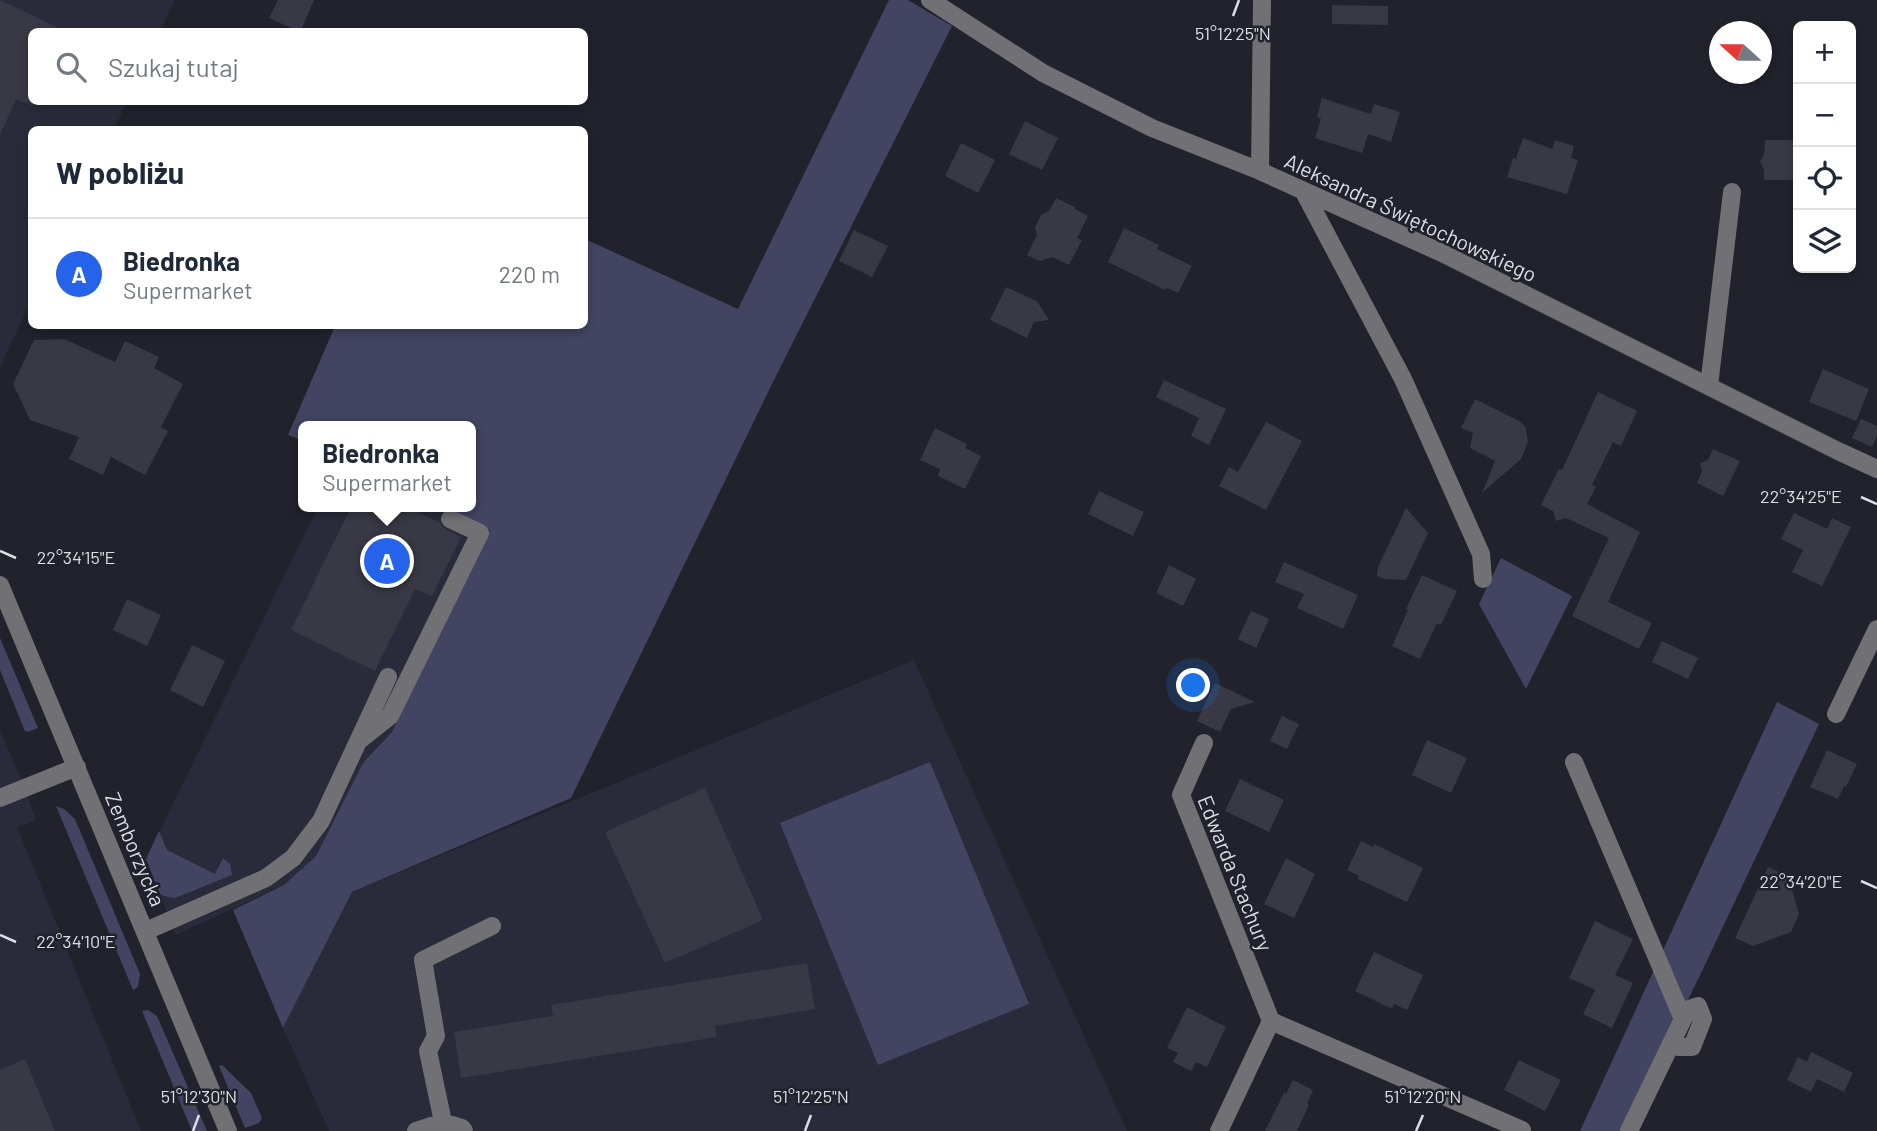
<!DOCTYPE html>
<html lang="pl">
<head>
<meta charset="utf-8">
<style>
  :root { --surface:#fff; --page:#f2f2f3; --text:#1f2937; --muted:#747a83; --line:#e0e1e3; --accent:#2563eb }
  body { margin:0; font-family:Barlow,sans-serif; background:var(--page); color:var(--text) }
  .controls { position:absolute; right:21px; top:21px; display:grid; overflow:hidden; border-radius:10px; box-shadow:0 4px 10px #0003 }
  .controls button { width:63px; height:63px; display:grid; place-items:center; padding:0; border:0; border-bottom:2px solid var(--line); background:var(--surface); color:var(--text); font:35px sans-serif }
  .compass { position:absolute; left:1709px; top:21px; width:63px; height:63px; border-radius:50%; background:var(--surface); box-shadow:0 4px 10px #0003; rotate:291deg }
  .you { position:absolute; left:1194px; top:686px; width:24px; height:24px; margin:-18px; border:5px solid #fff; border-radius:50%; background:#1a73e8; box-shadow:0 0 0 10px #1a73e833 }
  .badge { display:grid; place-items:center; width:46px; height:46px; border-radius:50%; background:var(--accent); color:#fff; font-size:23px; font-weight:700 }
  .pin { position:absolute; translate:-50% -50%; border:4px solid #fff; box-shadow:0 2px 7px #0006 }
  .popup { position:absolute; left:298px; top:421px; width:178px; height:91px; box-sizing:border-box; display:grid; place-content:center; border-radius:10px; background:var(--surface); filter:drop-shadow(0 2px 5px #0005); font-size:23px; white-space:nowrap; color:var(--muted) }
  .popup b { font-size:26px; color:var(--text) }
  .popup::after { content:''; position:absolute; left:50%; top:100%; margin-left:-14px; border:14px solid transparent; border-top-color:var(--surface) }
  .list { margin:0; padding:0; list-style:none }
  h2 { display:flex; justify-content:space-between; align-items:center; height:91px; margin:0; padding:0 28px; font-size:30px }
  h2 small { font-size:23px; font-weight:400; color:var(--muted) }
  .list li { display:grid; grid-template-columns:46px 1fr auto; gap:21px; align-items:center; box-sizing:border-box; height:112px; padding:0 28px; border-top:2px solid var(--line) }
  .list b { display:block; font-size:26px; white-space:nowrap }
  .list p { margin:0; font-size:23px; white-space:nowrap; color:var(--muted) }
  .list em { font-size:23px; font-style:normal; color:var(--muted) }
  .icon { flex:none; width:38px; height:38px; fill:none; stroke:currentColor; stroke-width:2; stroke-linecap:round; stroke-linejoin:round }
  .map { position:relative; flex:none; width:1877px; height:1131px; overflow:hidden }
  .search { position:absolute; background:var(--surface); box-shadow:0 4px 10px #0003; left:28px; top:28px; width:560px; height:77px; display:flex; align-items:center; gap:18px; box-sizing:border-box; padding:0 24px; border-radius:10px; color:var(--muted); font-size:26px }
  .panel { position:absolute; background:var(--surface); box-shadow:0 4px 10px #0003; left:28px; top:126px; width:560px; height:203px; border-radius:10px }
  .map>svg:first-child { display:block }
  .built { fill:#2a2b3a }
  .green { fill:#424461 }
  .building { fill:#383944 }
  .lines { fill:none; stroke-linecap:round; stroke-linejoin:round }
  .minor { stroke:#707075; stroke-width:18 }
  .ticks { fill:none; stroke:#dddee5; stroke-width:2.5 }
  .labels { text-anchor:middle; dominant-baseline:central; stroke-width:5; stroke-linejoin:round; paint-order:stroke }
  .street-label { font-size:21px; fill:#dddee5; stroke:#21222c }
  .ticks-label { font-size:18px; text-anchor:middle; fill:#dddee5; stroke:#21222c; stroke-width:5; stroke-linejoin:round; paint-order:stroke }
</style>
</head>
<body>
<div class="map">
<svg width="1877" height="1131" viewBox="0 0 1877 1131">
  <rect width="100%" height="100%" fill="#21222c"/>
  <!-- built -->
  <path class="built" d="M 0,0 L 175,0 L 160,31 L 32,32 L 32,102 L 127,102 L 114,129 L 32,130 L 31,301 L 0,367 Z
    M 318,507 L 443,507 L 490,530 L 392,732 L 363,764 L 316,856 L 284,885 L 176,935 L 146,859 Z
    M 914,660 L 1127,1131 L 329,1131 L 283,1028 L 352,892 Z
    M 0,730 L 22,781 L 36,820 L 17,827 L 141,1131 L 0,1131 Z"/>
  <!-- green -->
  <path class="green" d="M 889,0 L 908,0 L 952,26 L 772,384 L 571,798 L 352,892 L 283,1028 L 233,910 L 284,885 L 316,856 L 363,763 L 392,732 L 490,530 L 443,507 L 471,507 L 471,426 L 303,426 L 303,441 L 288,435 L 335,326 L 584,326 L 585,239 L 738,309 Z
    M 1501,558 L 1572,596 L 1526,689 L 1479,604 Z
    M 0,638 L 38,728 L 28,732 L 25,731 L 0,670 Z
    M 1777,702 L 1819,724 L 1702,971 L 1624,1131 L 1580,1131 Z
    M 930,762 L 1029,1004 L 878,1065 L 780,823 Z
    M 56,806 L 64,809 L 75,819 L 140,974 L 138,987 L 133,990 Z
    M 159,831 L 167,850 L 215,874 L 223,858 L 230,864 L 232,875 L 175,898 L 164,896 L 160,894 L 146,859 Z
    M 148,1010 L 157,1016 L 207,1131 L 192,1131 L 142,1011 Z
    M 222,1065 L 251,1093 L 262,1118 L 259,1123 L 245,1128 L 219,1066 Z"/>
  <!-- building -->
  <path class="building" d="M 0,0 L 67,32 L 32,32 L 32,106 L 16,99 L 0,135 Z
    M 278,0 L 314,0 L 300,32 L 269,18 Z
    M 1332,5 L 1388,6 L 1388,25 L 1332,24 Z
    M 1322,98 L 1371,114 L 1374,104 L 1400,112 L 1391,142 L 1368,134 L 1362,153 L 1315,138 L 1321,119 L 1317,117 Z
    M 1025,121 L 1058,138 L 1042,170 L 1009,154 Z
    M 1523,138 L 1552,149 L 1555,140 L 1574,146 L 1571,158 L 1578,160 L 1567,194 L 1507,177 L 1513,158 L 1516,159 Z
    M 1765,140 L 1798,140 L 1798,180 L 1764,180 L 1764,170 L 1760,161 L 1764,155 Z
    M 961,143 L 995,160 L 978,193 L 945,176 Z
    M 1056,198 L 1075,207 L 1075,209 L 1088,216 L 1077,238 L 1082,240 L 1069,265 L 1052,257 L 1040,261 L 1027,255 L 1037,235 L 1035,227 L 1041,215 L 1049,211 Z
    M 1124,228 L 1159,245 L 1157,249 L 1192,266 L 1178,293 L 1167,288 L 1165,290 L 1108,262 Z
    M 854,230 L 888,246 L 872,277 L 839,261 Z
    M 1006,287 L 1037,301 L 1049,320 L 1034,322 L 1027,338 L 990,320 Z
    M 64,339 L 115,362 L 125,341 L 159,357 L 154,368 L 183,384 L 161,427 L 168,431 L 145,475 L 111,457 L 103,475 L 69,459 L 79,437 L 30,420 L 13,384 L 34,340 Z
    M 1823,369 L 1869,389 L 1856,421 L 1809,402 Z
    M 1164,380 L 1226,409 L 1209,445 L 1191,436 L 1199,418 L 1156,397 Z
    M 1598,392 L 1637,411 L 1621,446 L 1613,442 L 1592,485 L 1596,487 L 1587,504 L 1640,532 L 1608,602 L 1652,623 L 1639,649 L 1572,616 L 1609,538 L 1566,518 L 1556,521 L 1553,511 L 1541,505 L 1559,469 L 1562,470 Z
    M 1475,399 L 1521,422 L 1526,428 L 1528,442 L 1521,459 L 1482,493 L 1495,461 L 1470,448 L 1473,433 L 1461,428 Z
    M 1861,419 L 1877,426 L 1877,436 L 1872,447 L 1852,438 Z
    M 1266,422 L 1302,441 L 1266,510 L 1219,486 L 1229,467 L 1238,472 Z
    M 935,428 L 967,444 L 965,448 L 981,456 L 965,489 L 938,476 L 940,469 L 920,460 Z
    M 1713,449 L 1740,461 L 1723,496 L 1697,483 L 1702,471 L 1700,463 L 1708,460 Z
    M 1099,491 L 1144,512 L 1133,536 L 1088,514 Z
    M 351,507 L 408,507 L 439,522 L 445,529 L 461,537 L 432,596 L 415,589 L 375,671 L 291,630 Z
    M 1406,508 L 1428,533 L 1406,580 L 1385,579 L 1377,576 L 1378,567 Z
    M 1794,513 L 1827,529 L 1832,518 L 1851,527 L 1822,586 L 1792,572 L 1803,550 L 1781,539 Z
    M 1284,562 L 1358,595 L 1343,629 L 1297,608 L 1304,594 L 1275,582 Z
    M 1169,565 L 1196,579 L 1183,606 L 1156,593 Z
    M 1422,575 L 1457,591 L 1441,625 L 1437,623 L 1420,659 L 1392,646 L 1408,610 L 1406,609 Z
    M 127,599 L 161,615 L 147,646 L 113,630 Z
    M 1251,611 L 1269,619 L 1256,648 L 1238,639 Z
    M 1662,641 L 1698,658 L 1688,679 L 1652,662 Z
    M 192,645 L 225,661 L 203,707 L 170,690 Z
    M 1215,683 L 1255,702 L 1231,709 L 1220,732 L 1197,721 Z
    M 1282,716 L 1299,724 L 1287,749 L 1270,741 Z
    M 1427,740 L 1467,758 L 1451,793 L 1412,775 Z
    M 1827,750 L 1857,764 L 1846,787 L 1844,786 L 1838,799 L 1810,787 Z
    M 1240,779 L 1284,800 L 1269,832 L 1225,811 Z
    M 705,788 L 763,920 L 665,963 L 605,832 Z
    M 1361,841 L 1373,847 L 1374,844 L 1423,868 L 1407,902 L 1358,879 L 1359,876 L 1347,870 Z
    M 1286,858 L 1315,874 L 1294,918 L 1264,904 Z
    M 1768,867 L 1788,876 L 1799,914 L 1791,932 L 1753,946 L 1735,938 Z
    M 1595,921 L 1633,939 L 1615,975 L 1633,983 L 1612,1028 L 1583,1014 L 1595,990 L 1569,978 Z
    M 1374,952 L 1423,975 L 1407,1010 L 1394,1004 L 1392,1009 L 1355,991 Z
    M 807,963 L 815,1009 L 715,1026 L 717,1037 L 461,1078 L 454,1032 L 553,1016 L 551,1005 Z
    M 1187,1007 L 1226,1027 L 1207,1067 L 1196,1062 L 1191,1071 L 1173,1062 L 1178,1053 L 1167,1048 Z
    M 1811,1052 L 1853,1073 L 1844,1092 L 1817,1079 L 1811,1092 L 1787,1080 L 1798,1057 L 1807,1062 Z
    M 25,1059 L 55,1131 L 0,1131 L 0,1070 Z
    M 1519,1060 L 1561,1080 L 1545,1111 L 1504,1090 Z
    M 1293,1080 L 1313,1090 L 1307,1104 L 1309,1105 L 1297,1131 L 1265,1131 L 1284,1093 L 1286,1094 Z"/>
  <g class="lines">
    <!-- minor -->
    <path class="minor" d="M 930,0 L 1043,73 L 1152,128 L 1260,171 L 1442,253 L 1838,451 L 1877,469
      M 1260,171 L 1262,0
      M 1304,192 L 1403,379 L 1481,554 L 1483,579
      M 1709,386 L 1732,192
      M 0,585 L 228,1131
      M 1836,714 L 1877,629
      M 361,739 L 390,716 L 480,533 L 450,519
      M 1204,743 L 1181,795 L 1271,1021
      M 1574,762 L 1683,1019
      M 0,798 L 77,767
      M 146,931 L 266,878 L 293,858 L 321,821 L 388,677
      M 1271,1021 L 1522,1130
      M 443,1122 L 428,1051 L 436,1036 L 423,960 L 492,926
      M 416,1131 L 443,1122 L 462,1128 L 464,1131
      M 1219,1131 L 1271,1021
      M 1629,1131 L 1683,1019 L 1689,1009 L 1698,1006 L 1703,1019 L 1692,1047 L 1679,1047 L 1671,1044"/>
  </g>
  <!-- ticks -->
  <path class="ticks" d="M 1233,16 L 1239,0M 1861,497 L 1877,504M 0,551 L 16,558M 1861,881 L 1877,888M 0,935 L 16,942M 193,1131 L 199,1115M 805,1131 L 811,1115M 1416,1131 L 1423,1115"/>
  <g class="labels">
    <!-- street labels -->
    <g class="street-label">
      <text transform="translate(1411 217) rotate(25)">Aleksandra Świętochowskiego</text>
      <text transform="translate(136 849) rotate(67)">Zemborzycka</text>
      <text transform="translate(1236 873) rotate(68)">Edwarda Stachury</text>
    </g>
  </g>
  <g class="ticks-label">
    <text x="1233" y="40">51°12'25"N</text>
    <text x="1801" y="503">22°34'25"E</text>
    <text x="76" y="564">22°34'15"E</text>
    <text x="1801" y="888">22°34'20"E</text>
    <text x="76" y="948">22°34'10"E</text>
    <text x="199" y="1103">51°12'30"N</text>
    <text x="811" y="1103">51°12'25"N</text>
    <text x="1423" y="1103">51°12'20"N</text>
  </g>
</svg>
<div class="controls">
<button>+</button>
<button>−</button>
<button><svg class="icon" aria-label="locate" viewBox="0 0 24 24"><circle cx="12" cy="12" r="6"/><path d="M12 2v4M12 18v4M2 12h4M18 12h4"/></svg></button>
<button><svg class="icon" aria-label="layers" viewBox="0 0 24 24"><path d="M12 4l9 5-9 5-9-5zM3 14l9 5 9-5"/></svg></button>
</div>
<svg class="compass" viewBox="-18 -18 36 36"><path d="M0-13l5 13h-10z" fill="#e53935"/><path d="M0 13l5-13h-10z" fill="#747a83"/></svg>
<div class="you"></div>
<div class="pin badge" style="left:387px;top:561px">A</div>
<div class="popup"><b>Biedronka</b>Supermarket</div>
<div class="search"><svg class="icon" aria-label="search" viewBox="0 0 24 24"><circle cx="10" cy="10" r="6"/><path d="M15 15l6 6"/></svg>Szukaj tutaj</div>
<section class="panel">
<h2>W pobliżu<small></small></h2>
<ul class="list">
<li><span class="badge">A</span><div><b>Biedronka</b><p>Supermarket</p></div><em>220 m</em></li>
</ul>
</section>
</div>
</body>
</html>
